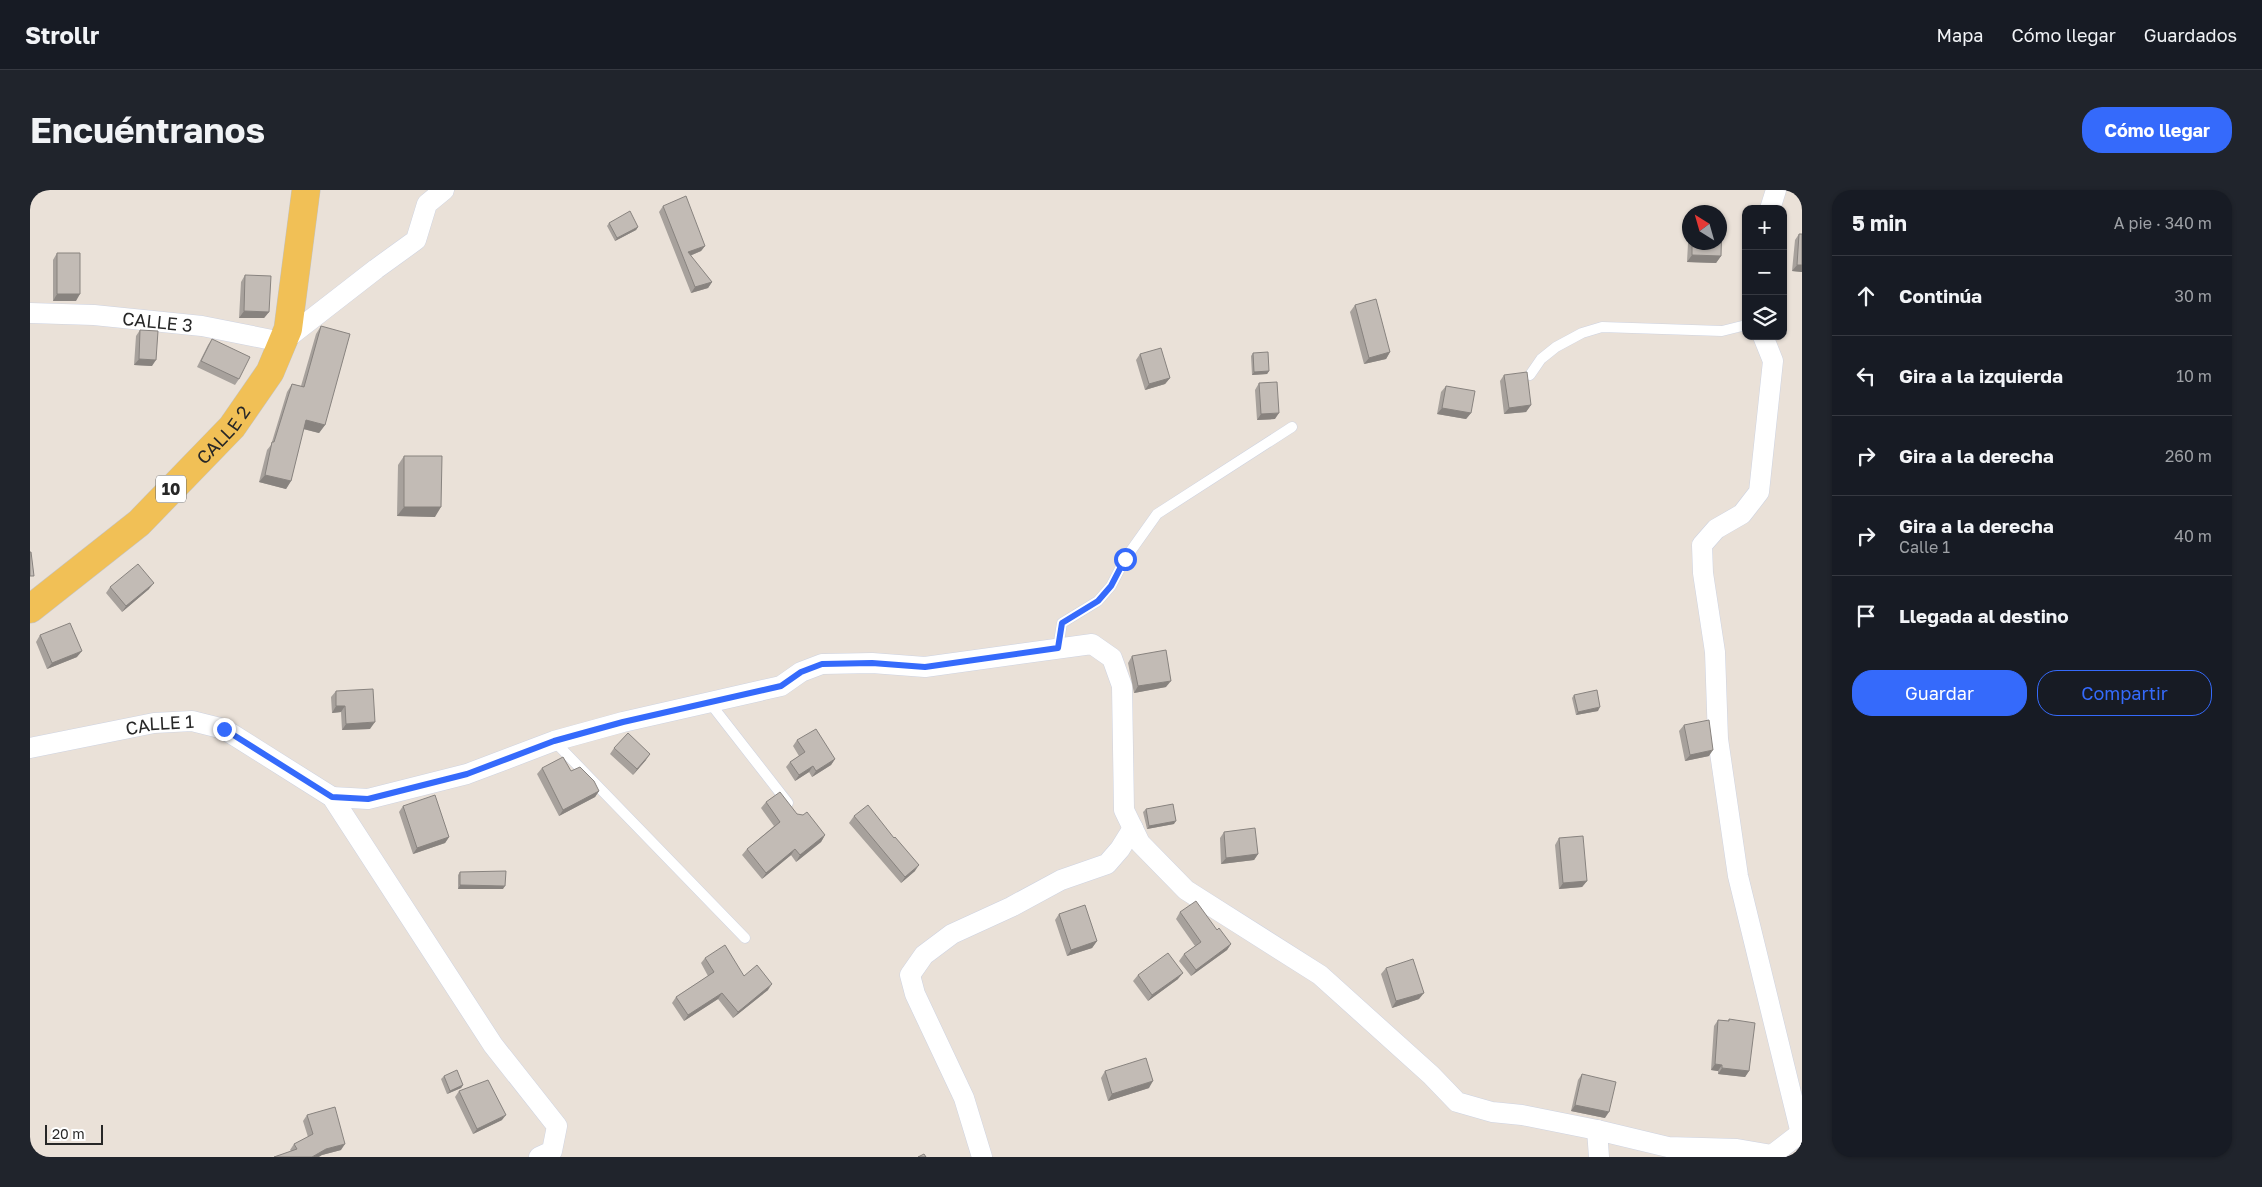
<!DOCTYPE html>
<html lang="es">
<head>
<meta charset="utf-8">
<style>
  :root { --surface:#171b24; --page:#20242c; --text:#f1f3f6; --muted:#9ea1a6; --line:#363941; --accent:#356afb }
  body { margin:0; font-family:"Golos Text",sans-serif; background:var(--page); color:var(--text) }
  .controls { position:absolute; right:15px; top:15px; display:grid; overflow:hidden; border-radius:10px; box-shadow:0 1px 4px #0004 }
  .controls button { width:45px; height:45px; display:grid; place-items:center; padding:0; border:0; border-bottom:1px solid var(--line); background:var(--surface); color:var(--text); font:25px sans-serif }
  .compass { position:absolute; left:1652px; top:15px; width:45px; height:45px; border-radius:50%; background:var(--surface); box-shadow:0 1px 4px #0004; rotate:323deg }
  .scale { position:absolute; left:15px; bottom:12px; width:58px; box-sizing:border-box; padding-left:5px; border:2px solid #272727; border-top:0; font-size:14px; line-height:18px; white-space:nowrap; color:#272727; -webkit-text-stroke:4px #fff; paint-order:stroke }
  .stop { position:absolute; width:15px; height:15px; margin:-11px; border:4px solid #356afb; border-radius:50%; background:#fff }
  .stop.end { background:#356afb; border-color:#fff; box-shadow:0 1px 5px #0008 }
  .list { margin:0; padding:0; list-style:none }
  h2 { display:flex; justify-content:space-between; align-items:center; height:65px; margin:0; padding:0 20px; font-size:21px }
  h2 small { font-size:16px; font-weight:400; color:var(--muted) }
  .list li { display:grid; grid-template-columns:32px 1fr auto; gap:15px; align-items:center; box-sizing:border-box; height:80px; padding:0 20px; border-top:1px solid var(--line) }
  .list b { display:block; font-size:19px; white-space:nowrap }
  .list p { margin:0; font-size:16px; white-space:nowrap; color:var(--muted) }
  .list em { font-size:16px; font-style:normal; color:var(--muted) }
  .actions { display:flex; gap:10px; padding:15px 20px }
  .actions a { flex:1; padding:11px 0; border:1px solid var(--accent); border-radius:20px; text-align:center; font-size:18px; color:var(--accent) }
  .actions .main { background:var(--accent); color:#fff }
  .icon { flex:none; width:28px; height:28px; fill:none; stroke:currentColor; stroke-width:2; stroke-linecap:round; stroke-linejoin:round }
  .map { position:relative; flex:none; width:1772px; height:967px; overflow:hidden; border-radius:20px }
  header { display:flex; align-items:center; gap:30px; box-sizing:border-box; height:70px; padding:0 25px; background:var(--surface); border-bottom:1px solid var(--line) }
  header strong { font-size:24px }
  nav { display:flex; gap:28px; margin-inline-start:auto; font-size:18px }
  .intro { display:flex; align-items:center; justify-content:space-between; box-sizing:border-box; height:120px; padding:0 30px }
  h1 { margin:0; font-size:35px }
  .button { padding:12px 22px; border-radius:20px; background:var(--accent); color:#fff; font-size:18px; font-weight:700 }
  main { display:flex; gap:30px; padding:0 30px }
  aside { flex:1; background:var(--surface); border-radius:20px; box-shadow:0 1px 4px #0004 }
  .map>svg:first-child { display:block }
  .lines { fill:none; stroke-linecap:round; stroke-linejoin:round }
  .lane-casing { stroke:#ced3e1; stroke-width:11 }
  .street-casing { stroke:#ced3e1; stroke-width:21 }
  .primary-casing { stroke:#c3c3c3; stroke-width:29 }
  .lane { stroke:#fff; stroke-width:10 }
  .street { stroke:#fff; stroke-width:20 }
  .primary { stroke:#f1c056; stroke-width:28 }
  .wall { fill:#a7a19c }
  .shaded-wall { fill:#88837f }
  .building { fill:#c2bbb5; stroke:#88837f }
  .route { stroke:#356afb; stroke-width:6 }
  .labels { text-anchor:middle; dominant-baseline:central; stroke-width:4; stroke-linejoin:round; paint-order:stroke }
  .shield { fill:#fff; stroke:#686868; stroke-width:1 }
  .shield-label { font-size:16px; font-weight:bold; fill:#272727 }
  .street-label { font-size:18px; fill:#272727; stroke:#fff }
</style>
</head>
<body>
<header>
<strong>Strollr</strong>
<nav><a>Mapa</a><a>Cómo llegar</a><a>Guardados</a></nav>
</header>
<div class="intro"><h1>Encuéntranos</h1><a class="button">Cómo llegar</a></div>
<main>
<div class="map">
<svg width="1772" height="967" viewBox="0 0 1772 967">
  <rect width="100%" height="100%" fill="#eae1d8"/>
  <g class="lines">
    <!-- lane casing -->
    <g class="lane-casing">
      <path id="lane" d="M 1500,185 L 1511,169 L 1526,157 L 1552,143 L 1572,137 L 1692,141 L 1716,135
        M 1028,458 L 1032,433 L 1068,411 L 1081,396 L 1095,369 L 1127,324 L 1262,237
        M 680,513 L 758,613
        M 524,551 L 715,748"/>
    </g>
    <!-- street casing -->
    <g class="street-casing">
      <g id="street">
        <path d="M 1740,19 L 1746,0"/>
        <path id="s1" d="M 0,123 L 64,125 L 172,136 L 252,152 L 346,79 L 386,50 L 397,14 L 414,0"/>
        <path d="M 1733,146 L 1743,171 L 1729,302 L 1712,324 L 1686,339 L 1672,355 L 1673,383 L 1685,462 L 1688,549 L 1708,686 L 1771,944"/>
        <path id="s2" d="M 0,558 L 124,533 L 162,531 L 194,539 L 302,607 L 463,855 L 527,936 L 522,961 L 509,967"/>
        <path d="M 302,607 L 338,609 L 437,584 L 524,551 L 593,532 L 751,496 L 771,482 L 792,474 L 842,473 L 895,477 L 1062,454 L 1082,468 L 1092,496 L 1094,620 L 1110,653 L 1156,700 L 1290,785 L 1401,885 L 1427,912 L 1462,922 L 1492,925 L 1567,940 L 1638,957 L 1707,959 L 1742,965 L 1743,967"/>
        <path d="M 1567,940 L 1569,967"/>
        <path d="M 1742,965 L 1772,942"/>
        <path d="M 952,967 L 934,908 L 885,804 L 880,785 L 894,765 L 922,744 L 981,717 L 1031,690 L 1077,674 L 1090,659 L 1103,638"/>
      </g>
    </g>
    <!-- primary casing -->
    <g class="primary-casing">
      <g id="primary">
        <path id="s3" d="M 0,419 L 109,333 L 202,237 L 240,182 L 258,139 L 276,0"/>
      </g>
    </g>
    <!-- lane -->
    <use href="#lane" class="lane"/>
    <!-- street -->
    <use href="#street" class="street"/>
    <!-- primary -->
    <use href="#primary" class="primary"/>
  </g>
  <!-- wall -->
  <path class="wall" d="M 633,16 L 675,56 L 671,61 L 660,66 L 682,92 L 678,98 L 661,103 L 629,22 Z
    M 579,33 L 608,37 L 606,40 L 585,51 L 577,36 Z
    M 1660,33 L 1660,52 L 1690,52 L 1691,66 L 1686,73 L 1657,72 L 1659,34 Z
    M 1769,44 L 1772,44 L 1772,82 L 1762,81 L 1765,50 Z
    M 27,63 L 46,111 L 23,111 L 23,70 Z
    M 215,85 L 239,122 L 234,128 L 209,128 L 211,92 Z
    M 1325,115 L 1360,162 L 1356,169 L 1334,174 L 1320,122 Z
    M 291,136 L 295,235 L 289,243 L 273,239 L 261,291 L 256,299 L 229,292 L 237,260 L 241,255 L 257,202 L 262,194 L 271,196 L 286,144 Z
    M 110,140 L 122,176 L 104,175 L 106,146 Z
    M 182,149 L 209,189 L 205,195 L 167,177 L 178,155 Z
    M 1223,163 L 1239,181 L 1237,184 L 1222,185 L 1221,166 Z
    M 1110,164 L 1140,188 L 1135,194 L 1115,200 L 1106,170 Z
    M 1474,185 L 1501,215 L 1496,222 L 1474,224 L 1470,191 Z
    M 1229,193 L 1245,229 L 1227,230 L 1225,200 Z
    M 1416,196 L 1441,223 L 1436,229 L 1407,224 L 1411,202 Z
    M 374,266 L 405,327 L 367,326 L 368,275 Z
    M 80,397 L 119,399 L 92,422 L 76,403 Z
    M 10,445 L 47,467 L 17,479 L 6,452 Z
    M 1102,466 L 1136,497 L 1104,503 L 1098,473 Z
    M 306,501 L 340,539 L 312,540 L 311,522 L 302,523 L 301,507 Z
    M 1544,505 L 1568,521 L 1546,525 L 1542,508 Z
    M 1654,535 L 1679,566 L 1655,571 L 1649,541 Z
    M 767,550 L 805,569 L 801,575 L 782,587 L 779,582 L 765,591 L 756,577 L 760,572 L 769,566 L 763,556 Z
    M 584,558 L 616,570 L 603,585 L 580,564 Z
    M 512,578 L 541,581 L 569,601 L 565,607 L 529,626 L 507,584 Z
    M 736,612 L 767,624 L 795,645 L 791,652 L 766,672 L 761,665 L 732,689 L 712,665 L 717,659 L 744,636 L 731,618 Z
    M 373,616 L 419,647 L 415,653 L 383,664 L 369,622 Z
    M 1116,619 L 1144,634 L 1117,639 L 1113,622 Z
    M 824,626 L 885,681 L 871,693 L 819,633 Z
    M 1194,642 L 1228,664 L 1224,670 L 1191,674 L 1190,648 Z
    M 1529,648 L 1557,691 L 1552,697 L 1529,699 L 1525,655 Z
    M 430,682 L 473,699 L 428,699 L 428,685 Z
    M 1150,722 L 1187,740 L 1201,754 L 1197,760 L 1161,786 L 1149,771 L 1154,764 L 1165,756 L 1146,729 Z
    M 1029,724 L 1067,751 L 1062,758 L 1037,766 L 1025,730 Z
    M 675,768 L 714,786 L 738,800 L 703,828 L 688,809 L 654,831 L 642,813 L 646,807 L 678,786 L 671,773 Z
    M 1356,778 L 1389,809 L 1362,818 L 1351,784 Z
    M 1108,785 L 1148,789 L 1118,811 L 1103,791 Z
    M 1699,829 L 1719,881 L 1715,887 L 1688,884 L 1688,881 L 1681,880 L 1684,836 L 1688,830 L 1698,831 Z
    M 1075,881 L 1119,898 L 1078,911 L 1071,888 Z
    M 1552,884 L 1575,928 L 1541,921 L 1548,890 Z
    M 414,886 L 433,895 L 431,898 L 417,904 L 411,889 Z
    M 429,901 L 472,930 L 443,944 L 425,907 Z
    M 277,925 L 311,960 L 292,965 L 261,961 L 260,960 L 264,954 L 278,947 L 273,931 Z"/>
  <!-- shaded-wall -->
  <path class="shaded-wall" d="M 608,37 L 606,40 L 585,51 L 587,48 Z
    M 675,56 L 671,61 L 654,68 L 658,62 Z
    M 1662,65 L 1691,66 L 1686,73 L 1657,72 Z
    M 1767,75 L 1772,75 L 1772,82 L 1762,81 Z
    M 682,92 L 678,98 L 661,103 L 665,97 Z
    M 27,104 L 50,104 L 46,111 L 23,111 Z
    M 214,121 L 239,122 L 234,128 L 209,128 Z
    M 1360,162 L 1356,169 L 1334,174 L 1339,168 Z
    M 109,169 L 126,170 L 122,176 L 104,175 Z
    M 1239,181 L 1237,184 L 1222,185 L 1224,182 Z
    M 1140,188 L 1135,194 L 1115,200 L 1119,194 Z
    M 1501,215 L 1496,222 L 1474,224 L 1479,218 Z
    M 1412,218 L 1441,223 L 1436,229 L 1407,224 Z
    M 1249,223 L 1245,229 L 1227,230 L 1231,224 Z
    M 276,230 L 295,235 L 289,243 L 270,238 Z
    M 235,285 L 261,291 L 256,299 L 229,292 Z
    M 374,317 L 411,317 L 405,327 L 367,326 Z
    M 124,393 L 119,399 L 92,422 L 96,416 Z
    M 52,461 L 47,467 L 17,479 L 22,473 Z
    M 1141,491 L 1136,497 L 1104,503 L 1108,496 Z
    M 306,516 L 315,516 L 311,522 L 302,523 Z
    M 1570,517 L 1568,521 L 1546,525 L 1548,522 Z
    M 345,532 L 340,539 L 312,540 L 316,534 Z
    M 1683,560 L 1679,566 L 1655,571 L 1660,565 Z
    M 620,564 L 616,570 L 603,585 L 607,579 Z
    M 805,569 L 801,575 L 782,587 L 786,581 Z
    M 783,576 L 779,582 L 765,591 L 769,585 Z
    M 569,601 L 565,607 L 529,626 L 533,620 Z
    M 1146,631 L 1144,634 L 1117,639 L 1119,636 Z
    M 795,645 L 791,652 L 766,672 L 770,665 Z
    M 419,647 L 415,653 L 383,664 L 387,658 Z
    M 765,659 L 761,665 L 732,689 L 736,683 Z
    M 1228,664 L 1224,670 L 1191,674 L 1196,668 Z
    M 889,675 L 885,681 L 871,693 L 875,687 Z
    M 1557,691 L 1552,697 L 1529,699 L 1533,693 Z
    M 430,695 L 475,696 L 473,699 L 428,699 Z
    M 1067,751 L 1062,758 L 1037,766 L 1041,760 Z
    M 1201,754 L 1197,760 L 1161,786 L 1166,780 Z
    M 1153,783 L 1148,789 L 1118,811 L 1122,805 Z
    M 742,794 L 738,800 L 703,828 L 708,822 Z
    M 692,803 L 688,809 L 654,831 L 658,825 Z
    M 1394,803 L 1389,809 L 1362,818 L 1366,811 Z
    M 1685,874 L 1692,875 L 1688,881 L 1681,880 Z
    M 1692,878 L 1719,881 L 1715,887 L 1688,884 Z
    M 1123,891 L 1119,898 L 1078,911 L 1082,904 Z
    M 433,895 L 431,898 L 417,904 L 420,901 Z
    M 1545,915 L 1579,922 L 1575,928 L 1541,921 Z
    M 476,925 L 472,930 L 443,944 L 447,939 Z
    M 315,954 L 311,960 L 292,965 L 289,967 L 282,967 L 296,959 Z"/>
  <!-- building -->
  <path class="building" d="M 656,6 L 675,56 L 658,62 L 682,92 L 665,97 L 633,16 Z
    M 600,21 L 608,37 L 587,48 L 579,33 Z
    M 1690,29 L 1692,29 L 1691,66 L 1662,65 L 1662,52 L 1690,52 Z
    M 1769,44 L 1772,44 L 1772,75 L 1767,75 Z
    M 27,63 L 50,63 L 50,104 L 27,104 Z
    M 215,85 L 241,86 L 239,122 L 214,121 Z
    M 1346,109 L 1360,162 L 1339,168 L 1325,115 Z
    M 291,136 L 320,144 L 295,235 L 276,230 L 261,291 L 235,285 L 242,252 L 244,252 L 262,194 L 274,197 Z
    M 110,140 L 128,141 L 126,170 L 109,169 Z
    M 182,149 L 220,167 L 209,189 L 171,171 Z
    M 1131,158 L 1140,188 L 1119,194 L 1110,164 Z
    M 1238,162 L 1239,181 L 1224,182 L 1223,163 Z
    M 1497,182 L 1501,215 L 1479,218 L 1474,185 Z
    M 1247,192 L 1249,223 L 1231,224 L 1229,193 Z
    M 1416,196 L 1445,201 L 1441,223 L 1412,218 Z
    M 374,266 L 412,266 L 411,317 L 374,317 Z
    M 0,362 L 1,362 L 4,386 L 0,386 Z
    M 108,374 L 124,393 L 96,416 L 80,397 Z
    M 40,433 L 52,461 L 22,473 L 10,445 Z
    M 1136,460 L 1141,491 L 1108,496 L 1102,466 Z
    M 343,499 L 345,532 L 316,534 L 315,516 L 306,516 L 306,501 Z
    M 1567,500 L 1570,517 L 1548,522 L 1544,505 Z
    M 1679,530 L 1683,560 L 1660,565 L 1654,535 Z
    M 786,539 L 805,569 L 786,581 L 783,576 L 769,585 L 760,572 L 775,562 L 767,550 Z
    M 598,543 L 620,564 L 607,579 L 584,558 Z
    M 533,567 L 541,581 L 550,577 L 564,591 L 569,601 L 533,620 L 512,578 Z
    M 750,602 L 767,624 L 773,625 L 777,622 L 795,645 L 770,665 L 765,659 L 736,683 L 717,659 L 750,632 L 736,612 Z
    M 405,605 L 419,647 L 387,658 L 373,616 Z
    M 1143,614 L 1146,631 L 1119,636 L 1116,619 Z
    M 838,615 L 864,648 L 865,647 L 889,675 L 875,687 L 824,626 Z
    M 1225,638 L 1228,664 L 1196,668 L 1194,642 Z
    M 1553,646 L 1557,691 L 1533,693 L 1529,648 Z
    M 476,681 L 475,696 L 430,695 L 430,682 Z
    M 1166,711 L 1187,740 L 1189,738 L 1201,754 L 1166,780 L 1154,764 L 1171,752 L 1150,722 Z
    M 1055,715 L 1067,751 L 1041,760 L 1029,724 Z
    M 695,755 L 714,786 L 727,775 L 742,794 L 708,822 L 692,803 L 658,825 L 646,807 L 684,782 L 675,768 Z
    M 1138,763 L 1153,783 L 1122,805 L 1108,785 Z
    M 1383,769 L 1394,803 L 1366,811 L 1356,778 Z
    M 1699,829 L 1725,833 L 1719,881 L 1692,878 L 1692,875 L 1685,874 L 1688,830 L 1699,831 Z
    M 1116,868 L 1123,891 L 1082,904 L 1075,881 Z
    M 427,880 L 433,895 L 420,901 L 414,886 Z
    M 1552,884 L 1586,892 L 1579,922 L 1545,915 Z
    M 458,890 L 476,925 L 447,939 L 429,901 Z
    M 305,917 L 315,954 L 296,959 L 282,967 L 244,967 L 267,959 L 264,954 L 283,944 L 277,925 Z
    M 894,964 L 896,967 L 888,967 Z"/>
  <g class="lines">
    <!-- route -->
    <path class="route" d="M 194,539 L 302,607 L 338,609 L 437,584 L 524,551 L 593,532 L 751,496 L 771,482 L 792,474 L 842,473 L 895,477 L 1028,458 L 1032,433 L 1068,411 L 1081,396 L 1095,369"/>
  </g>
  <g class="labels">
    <!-- shield labels -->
    <rect class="shield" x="126" y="285.5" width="30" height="27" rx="4"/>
    <g class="shield-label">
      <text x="141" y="299">10</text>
    </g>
    <!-- street labels -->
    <g class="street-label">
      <text stroke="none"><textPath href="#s1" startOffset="128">CALLE 3</textPath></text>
      <text stroke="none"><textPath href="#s3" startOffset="261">CALLE 2</textPath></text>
      <text stroke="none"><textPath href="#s2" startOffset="132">CALLE 1</textPath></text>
    </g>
  </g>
</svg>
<div class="controls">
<button>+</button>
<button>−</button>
<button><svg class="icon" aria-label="layers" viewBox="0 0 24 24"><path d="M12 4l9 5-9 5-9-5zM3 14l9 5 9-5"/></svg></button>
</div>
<svg class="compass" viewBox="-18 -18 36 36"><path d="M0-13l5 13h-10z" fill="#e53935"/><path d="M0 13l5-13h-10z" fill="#9ea1a6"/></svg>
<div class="scale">20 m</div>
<div class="stop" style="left:1095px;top:369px"></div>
<div class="stop end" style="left:194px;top:539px"></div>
</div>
<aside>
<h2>5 min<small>A pie · 340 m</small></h2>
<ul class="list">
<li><svg class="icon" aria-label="ahead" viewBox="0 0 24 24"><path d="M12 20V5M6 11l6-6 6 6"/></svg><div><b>Continúa</b></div><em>30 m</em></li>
<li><svg class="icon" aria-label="left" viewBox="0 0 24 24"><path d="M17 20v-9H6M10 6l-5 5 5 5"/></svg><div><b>Gira a la izquierda</b></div><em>10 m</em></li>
<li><svg class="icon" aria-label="right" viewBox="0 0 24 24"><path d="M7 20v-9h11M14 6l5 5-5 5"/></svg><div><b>Gira a la derecha</b></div><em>260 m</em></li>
<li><svg class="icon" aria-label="right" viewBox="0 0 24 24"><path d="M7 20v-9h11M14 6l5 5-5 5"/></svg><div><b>Gira a la derecha</b><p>Calle 1</p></div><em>40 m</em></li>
<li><svg class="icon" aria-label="arrive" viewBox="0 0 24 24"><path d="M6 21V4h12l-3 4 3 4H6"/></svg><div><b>Llegada al destino</b></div></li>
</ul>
<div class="actions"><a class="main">Guardar</a><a>Compartir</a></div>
</aside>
</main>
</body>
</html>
